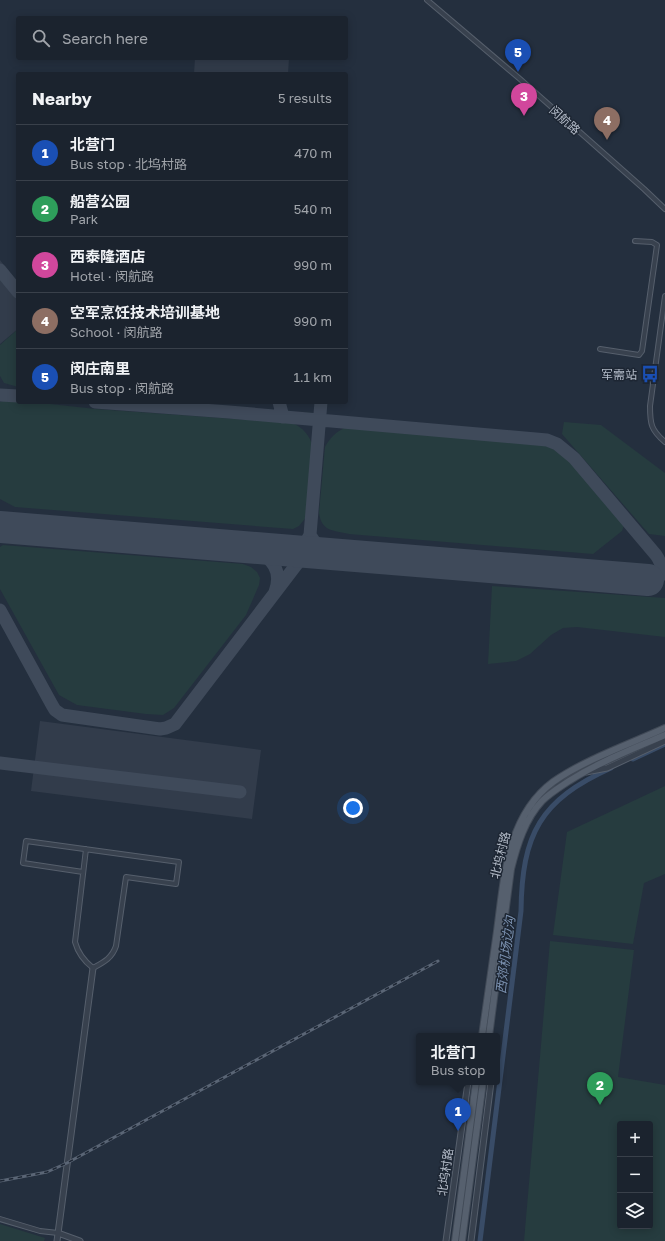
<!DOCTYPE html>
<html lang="en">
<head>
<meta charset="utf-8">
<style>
  :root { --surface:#1b232e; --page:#242b36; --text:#f1f3f6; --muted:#a0a4aa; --line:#39404a; --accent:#1a73e8 }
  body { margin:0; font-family:"Golos Text","Noto Sans SC",sans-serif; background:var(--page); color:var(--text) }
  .controls { position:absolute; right:12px; bottom:12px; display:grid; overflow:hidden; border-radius:4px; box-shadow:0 2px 10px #0003 }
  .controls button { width:36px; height:36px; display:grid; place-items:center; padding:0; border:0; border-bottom:1px solid var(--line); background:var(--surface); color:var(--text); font:20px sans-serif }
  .you { position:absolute; left:353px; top:808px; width:14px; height:14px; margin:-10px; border:3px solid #fff; border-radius:50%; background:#1a73e8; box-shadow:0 0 0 6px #1a73e833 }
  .badge { display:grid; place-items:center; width:26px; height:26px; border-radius:50%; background:var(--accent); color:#fff; font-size:13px; font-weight:700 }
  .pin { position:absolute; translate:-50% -33px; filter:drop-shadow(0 1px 2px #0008) }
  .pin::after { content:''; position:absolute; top:21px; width:14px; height:12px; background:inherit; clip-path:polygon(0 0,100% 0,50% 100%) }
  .popup { position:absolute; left:416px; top:1033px; width:84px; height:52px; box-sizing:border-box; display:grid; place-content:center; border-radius:4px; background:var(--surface); filter:drop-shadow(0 1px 3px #0005); font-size:13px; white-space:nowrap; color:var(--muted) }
  .popup b { font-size:15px; color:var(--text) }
  .popup::after { content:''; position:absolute; left:50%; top:100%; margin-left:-8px; border:8px solid transparent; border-top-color:var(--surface) }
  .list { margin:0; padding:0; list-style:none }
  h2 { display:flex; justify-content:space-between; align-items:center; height:52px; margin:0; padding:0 16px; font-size:17px }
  h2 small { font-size:13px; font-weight:400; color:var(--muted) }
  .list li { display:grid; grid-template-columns:26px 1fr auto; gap:12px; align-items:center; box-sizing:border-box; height:56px; padding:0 16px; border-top:1px solid var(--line) }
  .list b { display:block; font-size:15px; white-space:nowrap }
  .list p { margin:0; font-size:13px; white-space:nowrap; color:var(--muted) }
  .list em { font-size:13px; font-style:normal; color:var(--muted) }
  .icon { flex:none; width:22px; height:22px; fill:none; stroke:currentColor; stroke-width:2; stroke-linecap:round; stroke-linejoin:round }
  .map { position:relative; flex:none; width:665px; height:1241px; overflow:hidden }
  .search { position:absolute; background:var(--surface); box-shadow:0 2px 10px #0003; left:16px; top:16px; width:332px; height:44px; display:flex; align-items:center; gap:10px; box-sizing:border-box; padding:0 14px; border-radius:4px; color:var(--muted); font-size:15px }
  .panel { position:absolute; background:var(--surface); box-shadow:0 2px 10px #0003; left:16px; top:72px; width:332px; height:332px; border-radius:4px }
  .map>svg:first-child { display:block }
  .airport { fill:#323c4b }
  .green { fill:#263c3f; fill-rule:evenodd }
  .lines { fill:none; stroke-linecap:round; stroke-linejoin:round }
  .canal { stroke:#394c67; stroke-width:5 }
  .taxiway { stroke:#3f4a5a; stroke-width:13 }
  .runway { stroke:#3f4a5a; stroke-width:32 }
  .minor-casing { stroke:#565f6c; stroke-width:6 }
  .tertiary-casing { stroke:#565f6c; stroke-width:7 }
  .primary-casing { stroke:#414a57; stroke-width:8 }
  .minor { stroke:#38414e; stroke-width:4 }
  .tertiary { stroke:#38414e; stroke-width:5 }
  .primary { stroke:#56606e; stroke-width:6 }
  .rail-casing { stroke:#5a6575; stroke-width:3 }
  .rail { stroke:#1d2633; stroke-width:1.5; stroke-dasharray:4.5; stroke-linecap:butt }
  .labels { text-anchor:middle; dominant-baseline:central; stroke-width:3; stroke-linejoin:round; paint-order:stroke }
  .street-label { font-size:12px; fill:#b4bcc9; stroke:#1d2633 }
  .poi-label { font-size:12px; fill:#b4bcc9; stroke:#1d2633; text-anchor:end }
  .water-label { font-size:13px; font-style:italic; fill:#7c92b1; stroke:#1d2633 }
</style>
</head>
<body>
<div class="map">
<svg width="665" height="1241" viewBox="0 0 665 1241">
  <rect width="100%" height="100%" fill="#242f3e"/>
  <!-- airport -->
  <path class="airport" d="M 195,58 L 289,58 L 288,74 L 194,74 Z
    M 0,260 L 18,283 L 18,329 L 0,344 Z
    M 40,721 L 261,750 L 252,819 L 31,791 Z"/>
  <!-- green -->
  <path class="green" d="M 18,329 L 18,387 L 4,383 L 0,376 L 0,345 Z
    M 7,399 L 18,400 L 18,402 L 32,402 L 96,409 L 292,423 C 303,427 310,436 313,447 L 307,516 L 299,526 L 293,529 L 15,507 L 0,499 L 0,402 Z
    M 564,422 L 601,425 L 665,473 L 665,536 L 649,534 L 562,434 Z
    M 344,428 L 353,428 L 538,443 C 550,447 560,452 571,460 L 623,521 L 624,525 L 622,531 L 593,554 L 349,534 C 333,530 322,532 319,513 L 325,447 C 330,438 335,433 344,428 Z
    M 3,545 L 243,564 L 251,567 L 257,572 L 260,578 L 259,585 L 246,615 L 174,708 L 163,715 L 146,714 L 77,705 L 59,695 L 0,589 L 0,547 Z
    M 492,586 L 665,598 L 665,637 L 577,627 L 563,628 L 551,635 L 530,654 L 516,661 L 488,664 Z
    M 665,786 L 665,874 L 644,883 L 633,944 L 553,935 L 567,832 Z
    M 550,941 L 634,950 L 618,1077 L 665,1085 L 665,1241 L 524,1241 ZM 620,1124 L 650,1124 L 650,1226 L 620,1226 Z
    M 0,1224 L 45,1238 L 44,1241 L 0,1241 Z"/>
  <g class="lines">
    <!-- canal -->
    <path class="canal" d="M 633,759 L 665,744
      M 480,1241 L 521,911 C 522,834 540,800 611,768"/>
    <!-- taxiway -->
    <path class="taxiway" d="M 0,270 L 18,292
      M 0,395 L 18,396
      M 95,402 L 229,412 L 547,440 L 557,444 L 574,458 L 656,555 C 664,567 665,580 648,580
      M 279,402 L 283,417
      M 254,548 C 272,559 283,570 275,592
      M 289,551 C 298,548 306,545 310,535 L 318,547 L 328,554
      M 0,610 L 52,705 L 55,710 L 62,715 L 160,729 L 166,728 L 175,724 L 306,552 L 309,547 L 321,402
      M 0,763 L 240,792"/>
    <!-- runway -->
    <path class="runway" d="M 0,527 L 648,580"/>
    <!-- minor casing -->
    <g class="minor-casing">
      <path id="minor" d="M 427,0 L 520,79 L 644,189 L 665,209
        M 665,296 L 650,406 C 650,424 651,430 665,442
        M 600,349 L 639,355 L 642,351 L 657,245 L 652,242 L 635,241
        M 83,872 L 23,863 L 26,841 L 179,862 L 176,884 L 126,877 L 116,946 C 112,958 104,962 93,968 C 84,961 78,953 75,942 L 86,849
        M 0,1219 L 40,1231 L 58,1233"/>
    </g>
    <!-- tertiary casing -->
    <g class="tertiary-casing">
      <path id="tertiary" d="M 586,772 L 607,768 L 665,741
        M 58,1233 L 80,1241
        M 57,1241 L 93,968
        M 446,1241 L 468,1082
        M 471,1241 L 491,1082"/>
    </g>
    <!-- primary casing -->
    <g class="primary-casing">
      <path id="primary" d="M 482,1036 C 487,1001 492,966 497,931 C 504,879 507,816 553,782 C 584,760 630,744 665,728
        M 489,1036 L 511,869 C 517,845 525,819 542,801 C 550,793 560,787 569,781 C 599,762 633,749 665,735
        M 455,1241 L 476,1082
        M 462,1241 L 483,1082"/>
    </g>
    <!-- minor -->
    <use href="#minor" class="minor"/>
    <!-- tertiary -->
    <use href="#tertiary" class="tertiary"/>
    <!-- primary -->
    <use href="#primary" class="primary"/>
    <!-- rail casing -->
    <g class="rail-casing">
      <path id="rail" d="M 0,1181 L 47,1172 L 67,1163 C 191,1096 314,1028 438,961"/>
    </g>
    <!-- rail -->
    <use href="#rail" class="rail"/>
  </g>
  <!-- icons -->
  <defs>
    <g id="bus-bare" transform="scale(1.38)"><path d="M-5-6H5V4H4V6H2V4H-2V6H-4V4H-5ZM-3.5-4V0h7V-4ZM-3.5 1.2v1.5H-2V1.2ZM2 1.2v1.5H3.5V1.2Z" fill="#1a4fb4" stroke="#1d2633" stroke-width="2.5" paint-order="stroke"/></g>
  </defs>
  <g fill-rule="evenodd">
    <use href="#bus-bare" x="650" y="374"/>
  </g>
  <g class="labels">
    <!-- street labels -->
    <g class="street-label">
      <text transform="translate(565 120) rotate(42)">闵航路</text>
      <text transform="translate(500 855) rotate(-76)">北坞村路</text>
      <text transform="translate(445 1172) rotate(-82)">北坞村路</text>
    </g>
    <!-- poi labels -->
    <g class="poi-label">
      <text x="637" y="374">军需站</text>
    </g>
    <!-- water labels -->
    <g class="water-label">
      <text transform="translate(505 955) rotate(-83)">西郊机场边沟</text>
    </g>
  </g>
</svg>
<div class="controls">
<button>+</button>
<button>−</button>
<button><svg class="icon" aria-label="layers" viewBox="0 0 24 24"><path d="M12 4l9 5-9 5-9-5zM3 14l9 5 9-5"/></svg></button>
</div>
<div class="you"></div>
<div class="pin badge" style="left:458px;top:1131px;background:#1a4fb4">1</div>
<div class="popup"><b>北营门</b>Bus stop</div>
<div class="pin badge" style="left:600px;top:1105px;background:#2e9e5b">2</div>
<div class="pin badge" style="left:524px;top:116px;background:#d1479c">3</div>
<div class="pin badge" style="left:607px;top:140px;background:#8d6e63">4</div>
<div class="pin badge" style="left:518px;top:72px;background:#1a4fb4">5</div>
<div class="search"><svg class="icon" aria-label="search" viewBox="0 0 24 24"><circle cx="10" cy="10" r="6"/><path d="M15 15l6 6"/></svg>Search here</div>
<section class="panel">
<h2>Nearby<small>5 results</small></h2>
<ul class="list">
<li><span class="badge" style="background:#1a4fb4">1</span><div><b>北营门</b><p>Bus stop · 北坞村路</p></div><em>470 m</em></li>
<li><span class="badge" style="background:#2e9e5b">2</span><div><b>船营公园</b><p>Park</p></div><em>540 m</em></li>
<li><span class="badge" style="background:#d1479c">3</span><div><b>西泰隆酒店</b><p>Hotel · 闵航路</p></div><em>990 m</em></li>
<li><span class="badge" style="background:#8d6e63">4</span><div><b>空军烹饪技术培训基地</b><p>School · 闵航路</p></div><em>990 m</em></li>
<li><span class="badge" style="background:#1a4fb4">5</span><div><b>闵庄南里</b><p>Bus stop · 闵航路</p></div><em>1.1 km</em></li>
</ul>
</section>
</div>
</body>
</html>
